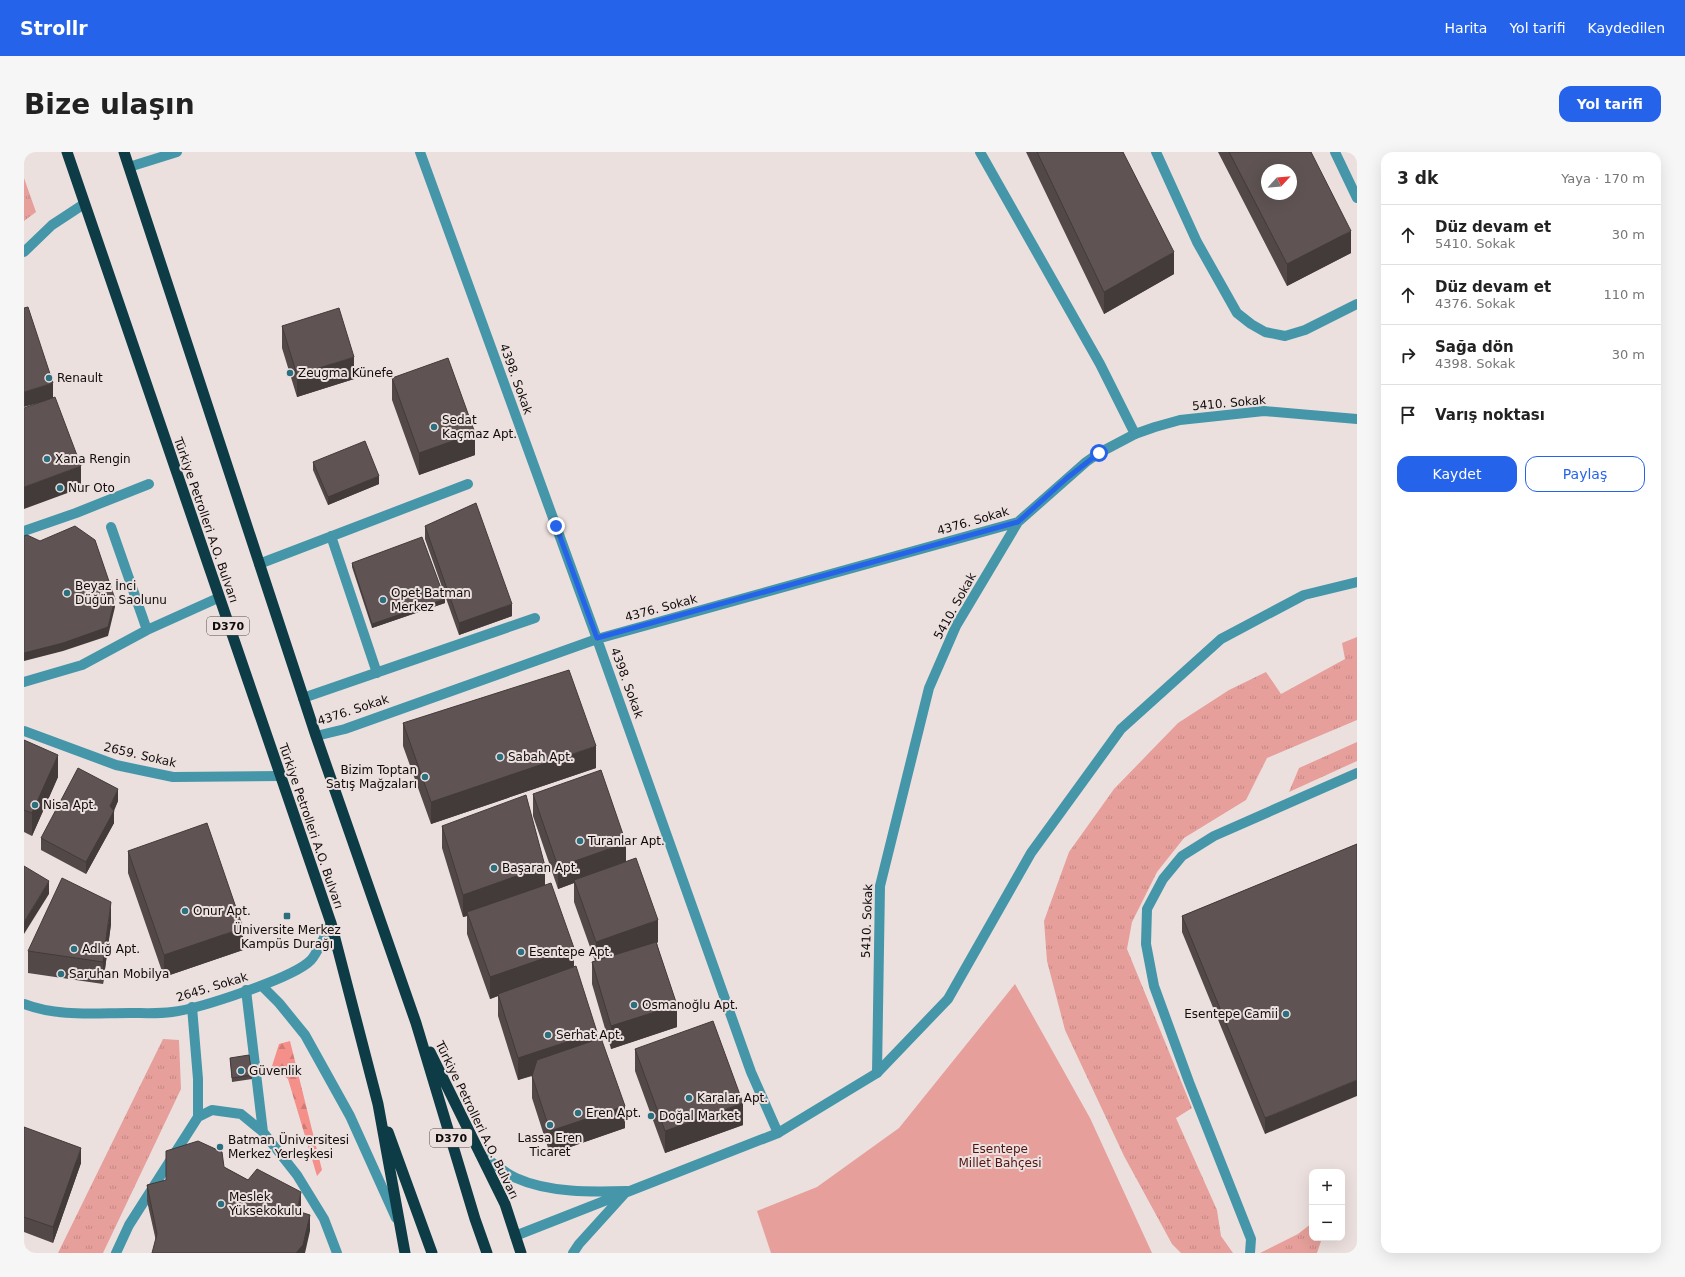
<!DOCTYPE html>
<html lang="tr">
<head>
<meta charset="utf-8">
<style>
  :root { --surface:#fff; --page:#f6f6f6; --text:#222; --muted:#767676; --line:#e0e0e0; --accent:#2563eb }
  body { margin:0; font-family:"DejaVu Sans",sans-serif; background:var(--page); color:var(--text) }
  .controls { position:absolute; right:12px; bottom:12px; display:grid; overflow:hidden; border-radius:8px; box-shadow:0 4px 16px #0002 }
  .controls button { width:36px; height:36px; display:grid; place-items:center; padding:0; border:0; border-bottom:1px solid var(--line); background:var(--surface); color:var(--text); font:20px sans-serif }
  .compass { position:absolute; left:1237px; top:12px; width:36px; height:36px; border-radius:50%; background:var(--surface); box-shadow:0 4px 16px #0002; rotate:64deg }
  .stop { position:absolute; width:12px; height:12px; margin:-9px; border:3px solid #2563eb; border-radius:50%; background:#fff }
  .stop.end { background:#2563eb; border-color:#fff; box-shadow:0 1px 4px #0008 }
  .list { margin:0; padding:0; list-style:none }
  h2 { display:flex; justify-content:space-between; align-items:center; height:52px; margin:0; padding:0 16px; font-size:17px }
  h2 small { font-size:13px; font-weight:400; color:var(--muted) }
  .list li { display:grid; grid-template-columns:26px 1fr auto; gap:12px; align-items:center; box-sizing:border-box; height:60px; padding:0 16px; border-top:1px solid var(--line) }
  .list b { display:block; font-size:15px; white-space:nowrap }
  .list p { margin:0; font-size:13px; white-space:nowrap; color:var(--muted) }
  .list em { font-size:13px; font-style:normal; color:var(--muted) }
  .actions { display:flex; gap:8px; padding:12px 16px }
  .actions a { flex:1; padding:9px 0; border:1px solid var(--accent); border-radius:12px; text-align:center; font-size:14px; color:var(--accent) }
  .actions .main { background:var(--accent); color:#fff }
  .icon { flex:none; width:22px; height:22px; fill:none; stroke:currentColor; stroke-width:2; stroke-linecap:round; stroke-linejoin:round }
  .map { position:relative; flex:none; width:1333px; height:1101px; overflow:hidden; border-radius:12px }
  header { display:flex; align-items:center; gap:24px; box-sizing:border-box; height:56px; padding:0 20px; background:var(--accent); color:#fff }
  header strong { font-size:19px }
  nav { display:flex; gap:22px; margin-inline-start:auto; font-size:14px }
  .intro { display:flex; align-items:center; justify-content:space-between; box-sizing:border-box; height:96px; padding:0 24px }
  h1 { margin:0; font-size:28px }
  .button { padding:10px 18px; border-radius:12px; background:var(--accent); color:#fff; font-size:14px; font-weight:700 }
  main { display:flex; gap:24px; padding:0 24px }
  aside { flex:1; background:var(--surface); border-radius:12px; box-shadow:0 4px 16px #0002 }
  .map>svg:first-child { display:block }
  .grass { fill:url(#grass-tufts) }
  .forest { fill:url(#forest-firs) }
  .park { fill:#e69f9a }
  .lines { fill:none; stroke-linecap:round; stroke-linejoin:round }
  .service { stroke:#4696a9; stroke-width:10 }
  .pedestrian { stroke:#4696a9; stroke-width:10 }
  .minor { stroke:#4696a9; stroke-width:10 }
  .tertiary { stroke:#4696a9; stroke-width:10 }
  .trunk { stroke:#0e3c46; stroke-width:11 }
  .wall { fill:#524847 }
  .shaded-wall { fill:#423b3a }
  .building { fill:#5f5453; stroke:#423b3a; fill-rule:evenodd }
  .route { stroke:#2563eb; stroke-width:5 }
  .poi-dot { fill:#2c7080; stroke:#ece0de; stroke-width:1.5 }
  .labels { text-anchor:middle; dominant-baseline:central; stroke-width:4; stroke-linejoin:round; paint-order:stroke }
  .shield { fill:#ece0de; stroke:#524c4b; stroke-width:1 }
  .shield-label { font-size:11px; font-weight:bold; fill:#100c0c }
  .poi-label { font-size:12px; fill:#100c0c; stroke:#ece0de; text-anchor:start }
  .street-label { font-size:12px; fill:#100c0c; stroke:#ece0de }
  .park-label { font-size:12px; fill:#511314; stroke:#ece0de }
</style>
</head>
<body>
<header>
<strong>Strollr</strong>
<nav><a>Harita</a><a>Yol tarifi</a><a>Kaydedilen</a></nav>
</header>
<div class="intro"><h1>Bize ulaşın</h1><a class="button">Yol tarifi</a></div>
<main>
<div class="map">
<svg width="1333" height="1101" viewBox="0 0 1333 1101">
  <defs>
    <pattern id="grass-tufts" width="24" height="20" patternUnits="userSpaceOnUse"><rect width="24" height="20" fill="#e69f9a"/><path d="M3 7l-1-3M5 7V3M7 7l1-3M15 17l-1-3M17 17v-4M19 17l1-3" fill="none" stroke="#c48884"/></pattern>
    <pattern id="forest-firs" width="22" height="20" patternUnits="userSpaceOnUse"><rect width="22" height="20" fill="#f48f89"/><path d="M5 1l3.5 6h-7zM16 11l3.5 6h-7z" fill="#d07a75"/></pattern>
  </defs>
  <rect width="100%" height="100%" fill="#ece0de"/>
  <!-- grass -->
  <path class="grass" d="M 0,26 L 12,60 L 0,69 Z
    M 1333,485 L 1333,568 L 1243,606 L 1222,648 L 1160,686 L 1133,720 L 1108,770 L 1103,797 L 1168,956 L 1152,966 L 1193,1058 L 1197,1084 L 1209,1101 L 1157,1101 L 1148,1092 L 1100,1004 L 1041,878 L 1023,809 L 1020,769 L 1045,700 L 1090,637 L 1154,571 L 1205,538 L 1242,520 L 1257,542 L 1321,507 L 1318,491 Z
    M 1333,590 L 1333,609 L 1265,640 L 1275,616 Z
    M 139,887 L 155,888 L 157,937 L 79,1101 L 34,1101 Z
    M 1288,1071 L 1288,1086 L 1298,1086 L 1293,1101 L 1236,1101 L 1274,1082 Z"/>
  <!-- forest -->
  <path class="forest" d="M 266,889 L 298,1018 L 293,1024 L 264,927 L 248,914 L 255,892 Z"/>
  <!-- park -->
  <path class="park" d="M 991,832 L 1066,966 L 1128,1101 L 747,1101 L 733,1059 L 793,1035 L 875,976 Z"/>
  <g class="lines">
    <!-- service -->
    <path class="service" d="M 956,0 L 1076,212 L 1111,282
      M 1132,0 L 1173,90 L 1213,161 L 1227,172 L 1241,180 L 1261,184 L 1281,178 L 1333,152
      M 87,375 L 123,478
      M 307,384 L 353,521
      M 235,412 L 444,332
      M 0,530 L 58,513 L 123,478 L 194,446
      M 279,546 L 511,466
      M 222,838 L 239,980
      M 168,855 L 174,927 L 174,965
      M 92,1101 L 105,1073 L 174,965 L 188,958 L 217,962 L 239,980 L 273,1023 L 300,1067 L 313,1101
      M 1226,1101 L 1227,1087 L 1165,930 L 1130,834 L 1122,792 L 1123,757 L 1139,727 L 1158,704 L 1190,684 L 1333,621"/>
    <!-- pedestrian -->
    <path class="pedestrian" d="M 0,379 L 52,361 L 125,332"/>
    <!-- minor -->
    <path class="minor" d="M 396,0 L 573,487 L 727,920 L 754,981
      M 1311,0 L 1333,46
      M 105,15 L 153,0
      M 0,100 L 28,73 L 60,52
      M 0,579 L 92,613 L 149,625 L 256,624
      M 292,584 L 321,577 L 573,487 L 994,370
      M 238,834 L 255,851 L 281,883 L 326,964 L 372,1066
      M 0,852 C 33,865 71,861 105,861 C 119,861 134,862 148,860 C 174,857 270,826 287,808 C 294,800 302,781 307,771
      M 853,921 L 856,734 L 905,536 L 932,474 L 994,370 L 1062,310 L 1075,301 L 1111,282 L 1131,275 L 1156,268 L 1240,259 L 1333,267"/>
    <!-- tertiary -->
    <path class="tertiary" d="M 456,1002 C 467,1009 479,1020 492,1026 C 525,1041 568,1040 603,1039 L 555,1092 L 549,1101
      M 491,1084 L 754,981 L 853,921 L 924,847 L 1007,701 L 1097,577 L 1197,487 L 1280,443 L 1333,430"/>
    <!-- trunk -->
    <path class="trunk" d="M 43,0 L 307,771 L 354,952 L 381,1101
      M 100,0 L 292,584 L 392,871 L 451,1067 L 463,1101
      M 406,900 L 481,1052 L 497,1101
      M 364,980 L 408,1101"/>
  </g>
  <!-- wall -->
  <path class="wall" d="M 1002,0 L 1099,0 L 1150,122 L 1080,162 Z
    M 1194,0 L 1287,0 L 1327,101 L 1263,134 Z
    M 258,174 L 330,227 L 273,245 L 258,196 Z
    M 368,226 L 451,303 L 395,323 L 368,248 Z
    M 289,310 L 355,332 L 304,353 L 289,318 Z
    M 401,374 L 488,464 L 435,483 L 401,387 Z
    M 328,411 L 421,451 L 348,476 L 328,415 Z
    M 379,571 L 572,616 L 407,672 L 379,594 Z
    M 0,588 L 34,625 L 8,684 L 0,680 Z
    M 509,642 L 602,710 L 634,790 L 633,791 L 653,875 L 587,897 L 568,832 L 568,810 L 571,809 L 550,750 L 550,731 L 534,737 L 509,664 Z
    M 94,649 L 90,659 L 90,671 L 62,722 L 17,698 L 17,686 Z
    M 418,674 L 521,733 L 550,815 L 601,976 L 526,1002 L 508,946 L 508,924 L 494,928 L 474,864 L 474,844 L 466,847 L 443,782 L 443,764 L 439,765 L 418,696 Z
    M 1333,692 L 1241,982 L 1158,780 L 1158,764 Z
    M 104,699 L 219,798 L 140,825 L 104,721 Z
    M 87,772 L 79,832 L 4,821 L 4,799 Z
    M 611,897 L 719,973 L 641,1001 L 611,919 Z
    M 206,906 L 228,923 L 228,927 L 208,930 Z
    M 0,975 L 57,1011 L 29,1091 L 0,1080 Z
    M 200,1015 L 224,1028 L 277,1056 L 276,1060 L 286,1079 L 132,1089 L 123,1049 L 123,1033 Z"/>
  <!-- shaded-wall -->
  <path class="shaded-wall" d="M 1327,79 L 1327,101 L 1263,134 L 1263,112 Z
    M 1150,100 L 1150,122 L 1080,162 L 1080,140 Z
    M 330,205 L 330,227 L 273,245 L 273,223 Z
    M 29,231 L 29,247 L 0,255 L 0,240 Z
    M 451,281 L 451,303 L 395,323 L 395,301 Z
    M 57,314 L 57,336 L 0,357 L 0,335 Z
    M 355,324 L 355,332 L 304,353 L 304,345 Z
    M 91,447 L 91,455 L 84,484 L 39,499 L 0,509 L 0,501 Z
    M 421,447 L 421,451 L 348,476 L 348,472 Z
    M 488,452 L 488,464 L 435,483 L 435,471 Z
    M 572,594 L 572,616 L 407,672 L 407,650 Z
    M 34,603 L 34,625 L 8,684 L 8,661 Z
    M 94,637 L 94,649 L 89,660 L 90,659 L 90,671 L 62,722 L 62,710 L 86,654 Z
    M 602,691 L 602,714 L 550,728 L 550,731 L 534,737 L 534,715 Z
    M 521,714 L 521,736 L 443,760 L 443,764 L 439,765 L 439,743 Z
    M 25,729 L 25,742 L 0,782 L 0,770 Z
    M 87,750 L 87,772 L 79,832 L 79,810 Z
    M 634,768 L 634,790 L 572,812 L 572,790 Z
    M 219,776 L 219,798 L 140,825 L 140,803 Z
    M 550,796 L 550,818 L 474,842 L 474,844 L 466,847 L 466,825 Z
    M 653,853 L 653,875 L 587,897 L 587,874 Z
    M 573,880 L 573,902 L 494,928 L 494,906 Z
    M 1333,928 L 1333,944 L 1241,982 L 1241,966 Z
    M 719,951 L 719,973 L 641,1001 L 641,979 Z
    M 601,954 L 601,976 L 526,1002 L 526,979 Z
    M 57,996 L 57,1011 L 29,1091 L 29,1075 Z
    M 277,1040 L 277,1056 L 273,1075 L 273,1059 Z
    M 286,1063 L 286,1079 L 281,1101 L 272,1101 Z"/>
  <!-- building -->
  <path class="building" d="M 1013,0 L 1099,0 L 1150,100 L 1080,140 Z
    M 1205,0 L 1287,0 L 1327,79 L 1263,112 ZM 1243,18 L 1267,18 L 1267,42 L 1243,42 Z
    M 4,155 L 29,231 L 0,240 L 0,156 Z
    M 315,156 L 330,205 L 273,223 L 258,174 Z
    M 424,206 L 451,281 L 395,301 L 368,226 Z
    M 31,245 L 57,314 L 0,335 L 0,256 Z
    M 341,289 L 355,324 L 304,345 L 289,310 Z
    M 452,351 L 488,452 L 435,471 L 401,374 Z
    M 51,374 L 71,388 L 91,447 L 84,475 L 39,491 L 0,501 L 0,384 L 3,383 L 16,389 Z
    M 398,385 L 421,447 L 348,472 L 328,411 Z
    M 545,518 L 572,594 L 407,650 L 379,571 Z
    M 0,588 L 34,603 L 8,661 L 0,658 Z
    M 54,616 L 94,637 L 86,654 L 90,659 L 62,710 L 17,686 Z
    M 577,618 L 602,691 L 534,715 L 509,642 Z
    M 502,643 L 521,714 L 439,743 L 418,674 Z
    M 183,671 L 219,776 L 140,803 L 104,699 Z
    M 1333,692 L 1333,928 L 1241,966 L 1158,764 Z
    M 612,706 L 634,768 L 572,790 L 550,728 Z
    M 0,714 L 25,729 L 0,770 Z
    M 38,726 L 87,750 L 79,810 L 4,799 Z
    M 527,731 L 550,796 L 466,825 L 443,760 Z
    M 632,790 L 653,853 L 587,874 L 568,810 Z
    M 552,814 L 573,880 L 494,906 L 474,842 Z
    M 689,869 L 719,951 L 641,979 L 611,897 Z
    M 577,886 L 601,954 L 526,979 L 508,924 L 513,908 Z
    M 225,903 L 228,923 L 208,926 L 206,906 Z
    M 0,975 L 57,996 L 29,1075 L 0,1065 Z
    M 174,989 L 198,1000 L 200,1015 L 224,1028 L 233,1017 L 277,1040 L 273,1059 L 286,1063 L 279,1093 L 272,1101 L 128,1101 L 133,1082 L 123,1033 L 142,1028 L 142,999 Z"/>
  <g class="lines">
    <!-- route -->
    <path class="route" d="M 532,374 L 573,486 L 994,370 L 1043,326 L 1075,301"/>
  </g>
  <!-- markers -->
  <g class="poi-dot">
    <circle cx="266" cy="221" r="4"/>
    <circle cx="25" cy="226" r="4"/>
    <circle cx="410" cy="275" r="4"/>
    <circle cx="23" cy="307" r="4"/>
    <circle cx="36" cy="336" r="4"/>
    <circle cx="43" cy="441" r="4"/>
    <circle cx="359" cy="448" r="4"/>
    <circle cx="476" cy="605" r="4"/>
    <circle cx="401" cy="625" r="4"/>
    <circle cx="11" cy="653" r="4"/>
    <circle cx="556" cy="689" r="4"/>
    <circle cx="470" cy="716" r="4"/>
    <circle cx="161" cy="759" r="4"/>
    <rect x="259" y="760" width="8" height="8" rx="2"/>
    <circle cx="50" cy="797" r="4"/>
    <circle cx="497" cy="800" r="4"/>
    <circle cx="37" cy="822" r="4"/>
    <circle cx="610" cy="853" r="4"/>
    <circle cx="1262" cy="862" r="4"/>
    <circle cx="524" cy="883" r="4"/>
    <circle cx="217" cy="919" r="4"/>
    <circle cx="665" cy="946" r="4"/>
    <circle cx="554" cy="961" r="4"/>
    <circle cx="627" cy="964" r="4"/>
    <circle cx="526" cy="973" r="4"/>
    <circle cx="196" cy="995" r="4"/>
    <circle cx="197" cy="1052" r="4"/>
  </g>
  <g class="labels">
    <!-- shield labels -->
    <g class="shield">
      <rect x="183" y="465" width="42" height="18" rx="3"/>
      <rect x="406" y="977" width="42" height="18" rx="3"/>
    </g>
    <g class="shield-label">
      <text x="204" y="474">D370</text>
      <text x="427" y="986">D370</text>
    </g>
    <!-- poi labels -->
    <g class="poi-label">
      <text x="274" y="221">Zeugma Künefe</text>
      <text x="33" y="226">Renault</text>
      <text x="418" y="268">Sedat<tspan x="418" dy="14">Kaçmaz Apt.</tspan></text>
      <text x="31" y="307">Xana Rengin</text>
      <text x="44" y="336">Nur Oto</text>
      <text x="51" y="434">Beyaz İnci<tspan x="51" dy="14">Düğün Saolunu</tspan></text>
      <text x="367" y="441">Opet Batman<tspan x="367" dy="14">Merkez</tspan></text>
      <text x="484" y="605">Sabah Apt.</text>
      <text x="393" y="618" text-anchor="end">Bizim Toptan<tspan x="393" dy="14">Satış Mağzaları</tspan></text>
      <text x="19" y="653">Nisa Apt.</text>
      <text x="564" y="689">Turanlar Apt.</text>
      <text x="478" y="716">Başaran Apt.</text>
      <text x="169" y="759">Onur Apt.</text>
      <text x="263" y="778" text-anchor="middle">Üniversite Merkez<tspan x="263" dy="14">Kampüs Durağı</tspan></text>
      <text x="58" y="797">Adlığ Apt.</text>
      <text x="505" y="800">Esentepe Apt.</text>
      <text x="45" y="822">Saruhan Mobilya</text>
      <text x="618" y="853">Osmanoğlu Apt.</text>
      <text x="1254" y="862" text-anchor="end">Esentepe Camii</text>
      <text x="532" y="883">Serhat Apt.</text>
      <text x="225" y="919">Güvenlik</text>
      <text x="673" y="946">Karalar Apt.</text>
      <text x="562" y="961">Eren Apt.</text>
      <text x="635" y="964">Doğal Market</text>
      <text x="526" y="986" text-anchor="middle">Lassa Eren<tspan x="526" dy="14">Ticaret</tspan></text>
      <text x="204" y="988">Batman Üniversitesi<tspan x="204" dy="14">Merkez Yerleşkesi</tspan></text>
      <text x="205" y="1045">Meslek<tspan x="205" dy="14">Yüksekokulu</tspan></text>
    </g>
    <!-- street labels -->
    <g class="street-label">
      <text transform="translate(492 227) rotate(70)">4398. Sokak</text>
      <text transform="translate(1205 251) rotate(-5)">5410. Sokak</text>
      <text transform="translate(182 368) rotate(71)">Türkiye Petrolleri A.O. Bulvarı</text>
      <text transform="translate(949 369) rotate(-16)">4376. Sokak</text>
      <text transform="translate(931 454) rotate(-61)">5410. Sokak</text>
      <text transform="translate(637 456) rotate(-15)">4376. Sokak</text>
      <text transform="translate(603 531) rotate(70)">4398. Sokak</text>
      <text transform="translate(329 558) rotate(-18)">4376. Sokak</text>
      <text transform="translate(116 603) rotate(13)">2659. Sokak</text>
      <text transform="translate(287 674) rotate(71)">Türkiye Petrolleri A.O. Bulvarı</text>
      <text transform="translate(843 769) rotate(-88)">5410. Sokak</text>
      <text transform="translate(188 835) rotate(-17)">2645. Sokak</text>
      <text transform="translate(453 968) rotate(64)">Türkiye Petrolleri A.O. Bulvarı</text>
    </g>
    <!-- park labels -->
    <g class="park-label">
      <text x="976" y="997">Esentepe<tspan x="976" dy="14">Millet Bahçesi</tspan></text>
    </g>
  </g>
</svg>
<div class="controls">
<button>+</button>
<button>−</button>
</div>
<svg class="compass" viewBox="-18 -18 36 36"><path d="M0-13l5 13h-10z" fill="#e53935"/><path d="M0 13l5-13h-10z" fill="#767676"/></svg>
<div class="stop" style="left:1075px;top:301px"></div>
<div class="stop end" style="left:532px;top:374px"></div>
</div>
<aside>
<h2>3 dk<small>Yaya · 170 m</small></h2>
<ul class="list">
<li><svg class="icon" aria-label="ahead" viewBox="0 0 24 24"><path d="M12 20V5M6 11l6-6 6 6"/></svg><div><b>Düz devam et</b><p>5410. Sokak</p></div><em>30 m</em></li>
<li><svg class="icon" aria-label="ahead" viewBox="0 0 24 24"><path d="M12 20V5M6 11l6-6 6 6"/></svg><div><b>Düz devam et</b><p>4376. Sokak</p></div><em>110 m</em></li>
<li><svg class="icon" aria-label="right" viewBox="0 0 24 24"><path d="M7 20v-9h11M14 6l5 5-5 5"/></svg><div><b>Sağa dön</b><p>4398. Sokak</p></div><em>30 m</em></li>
<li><svg class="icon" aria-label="arrive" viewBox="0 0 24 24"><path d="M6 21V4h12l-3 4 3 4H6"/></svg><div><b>Varış noktası</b></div></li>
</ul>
<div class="actions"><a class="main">Kaydet</a><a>Paylaş</a></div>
</aside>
</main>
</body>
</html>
